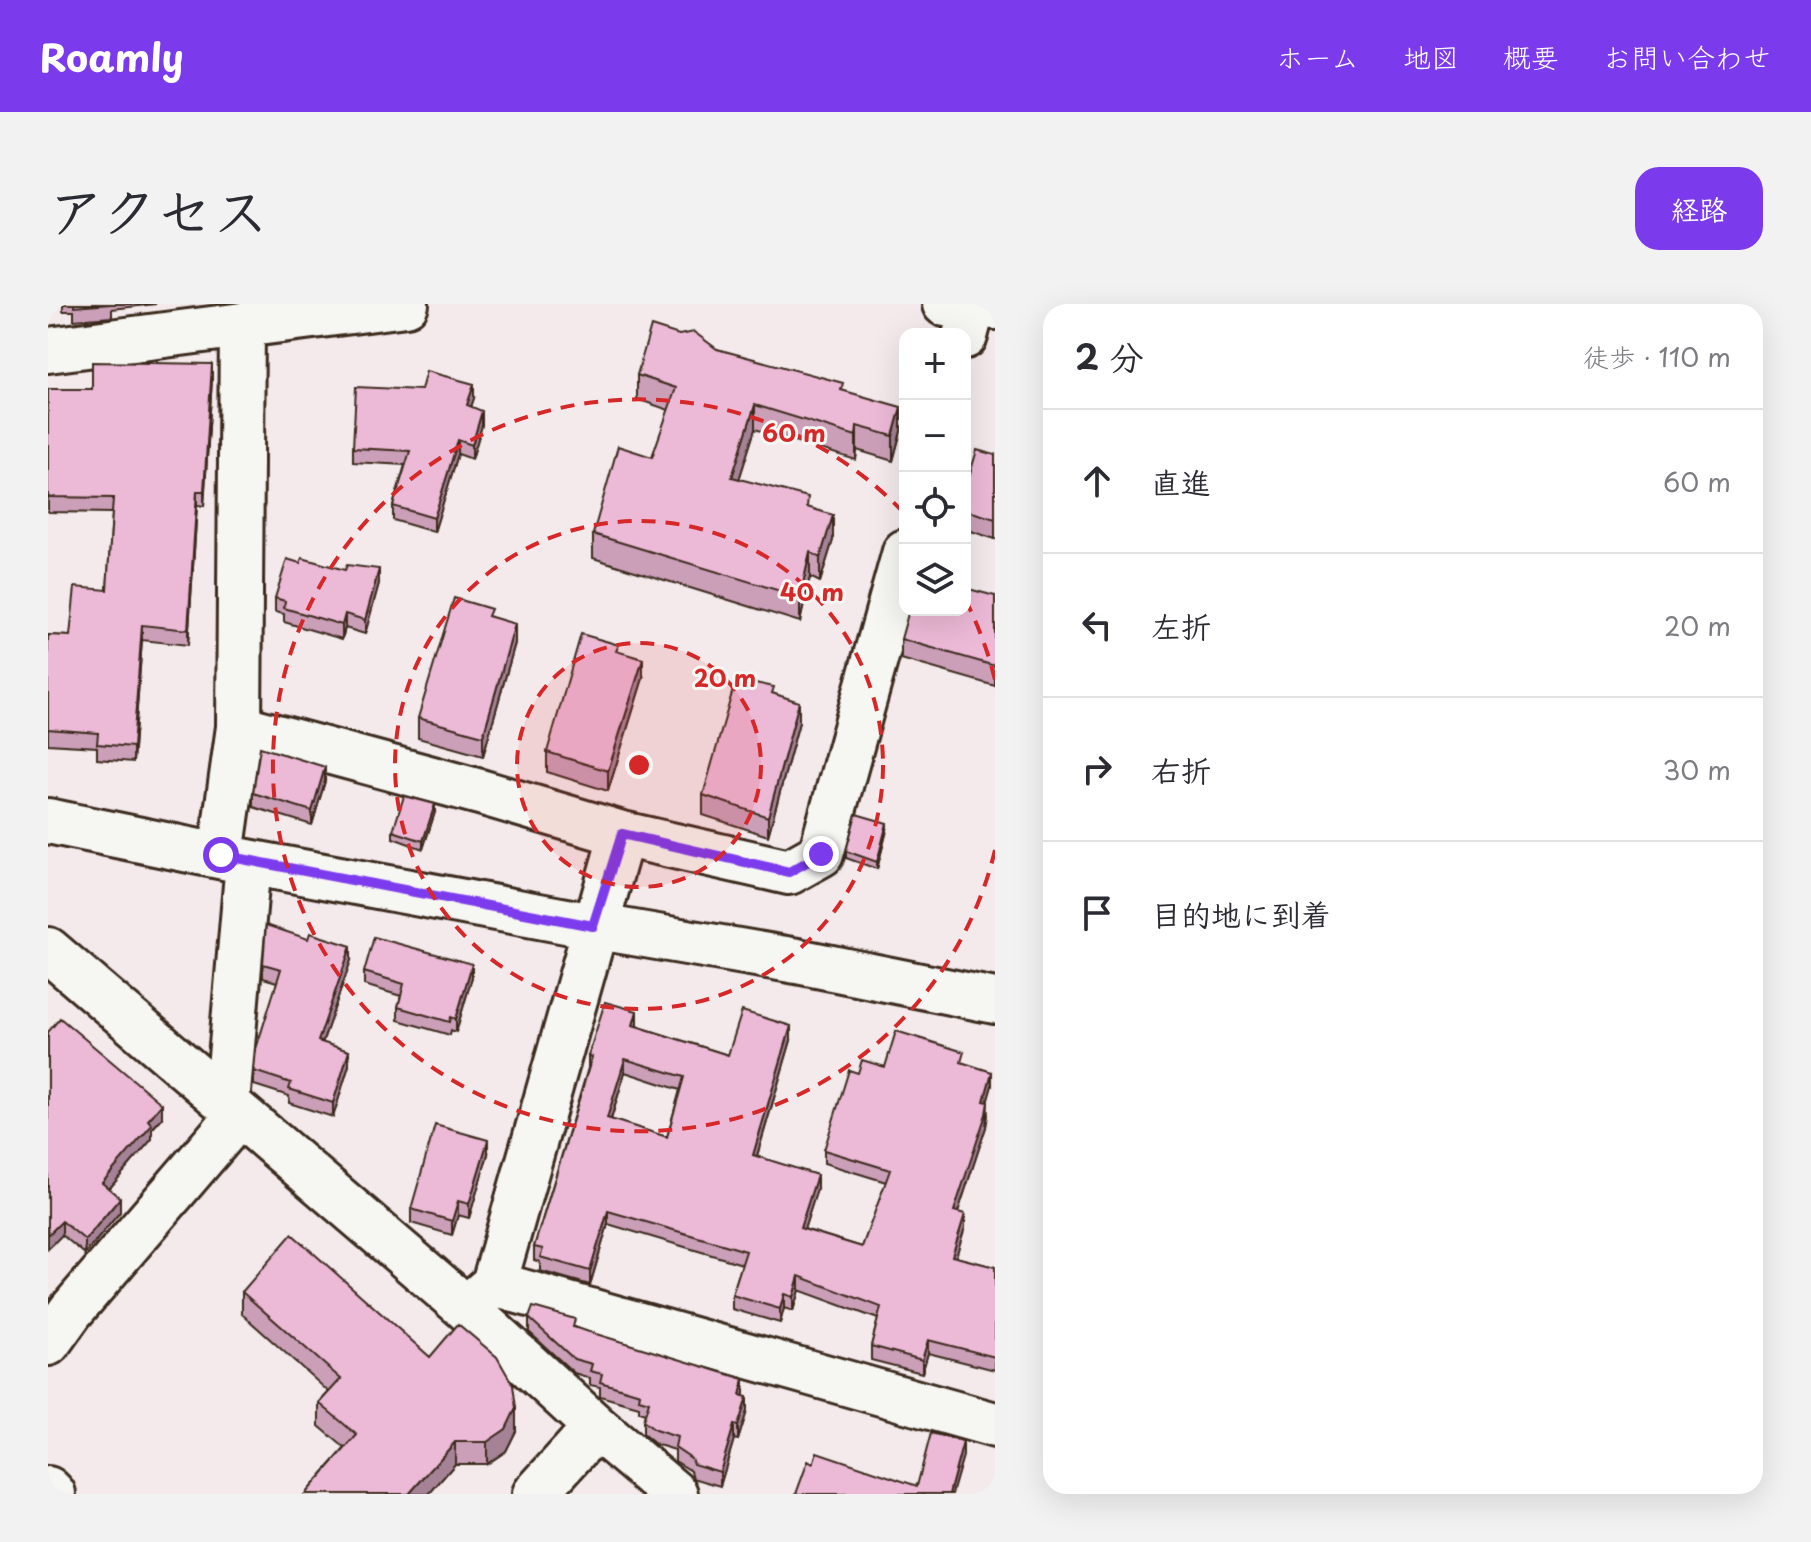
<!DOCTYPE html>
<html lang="ja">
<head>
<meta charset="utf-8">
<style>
  :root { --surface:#fff; --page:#f2f2f3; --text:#2b2b33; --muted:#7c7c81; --line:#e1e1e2; --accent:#7c3aed }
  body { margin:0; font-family:"Playpen Sans","Klee One",sans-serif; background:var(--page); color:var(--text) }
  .controls { position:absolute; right:24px; top:24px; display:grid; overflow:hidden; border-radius:16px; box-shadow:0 8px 32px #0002 }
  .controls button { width:72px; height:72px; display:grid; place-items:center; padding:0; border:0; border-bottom:2px solid var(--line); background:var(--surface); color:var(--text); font:40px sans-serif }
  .stop { position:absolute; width:24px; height:24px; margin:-18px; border:6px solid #7c3aed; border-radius:50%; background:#fff }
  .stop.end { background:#7c3aed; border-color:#fff; box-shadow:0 2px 8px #0008 }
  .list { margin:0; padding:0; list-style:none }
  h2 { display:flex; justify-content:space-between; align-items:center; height:104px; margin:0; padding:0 32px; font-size:34px }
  h2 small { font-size:26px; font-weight:400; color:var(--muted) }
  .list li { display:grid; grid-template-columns:52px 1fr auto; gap:24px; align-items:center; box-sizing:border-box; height:144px; padding:0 32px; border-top:2px solid var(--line) }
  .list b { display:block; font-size:30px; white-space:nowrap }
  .list em { font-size:26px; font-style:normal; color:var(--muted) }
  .icon { flex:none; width:44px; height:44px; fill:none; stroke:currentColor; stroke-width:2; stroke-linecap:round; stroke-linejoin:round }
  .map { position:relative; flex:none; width:947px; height:1190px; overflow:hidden; border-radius:24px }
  header { display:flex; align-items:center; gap:48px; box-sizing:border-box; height:112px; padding:0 40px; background:var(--accent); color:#fff }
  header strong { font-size:38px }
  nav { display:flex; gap:44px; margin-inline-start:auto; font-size:28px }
  .intro { display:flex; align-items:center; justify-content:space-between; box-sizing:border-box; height:192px; padding:0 48px }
  h1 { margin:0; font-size:56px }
  .button { padding:20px 36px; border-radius:24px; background:var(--accent); color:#fff; font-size:28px; font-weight:700 }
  main { display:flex; gap:48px; padding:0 48px }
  aside { flex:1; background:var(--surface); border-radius:24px; box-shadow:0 8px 32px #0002 }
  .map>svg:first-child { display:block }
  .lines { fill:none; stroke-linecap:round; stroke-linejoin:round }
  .street-casing { stroke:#3b2a1e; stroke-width:50 }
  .highway-casing { stroke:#3b2a1e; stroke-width:50 }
  .street { stroke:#f6f6f2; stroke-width:44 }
  .highway { stroke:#f6f6f2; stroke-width:44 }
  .wall { fill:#cb9fb8; stroke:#3b2a1e; stroke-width:2; fill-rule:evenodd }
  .shaded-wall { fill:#a58296; stroke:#3b2a1e; stroke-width:2 }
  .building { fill:#ecb9d6; stroke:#3b2a1e; stroke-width:2; fill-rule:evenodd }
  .route { stroke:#7c3aed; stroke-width:10 }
  .ring { fill:none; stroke:#d62828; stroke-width:4; stroke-dasharray:14 10 }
  .centre { fill:#d62828; stroke:#f6f6f2; stroke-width:4 }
  .ring-label { font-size:24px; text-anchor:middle; font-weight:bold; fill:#d62828; stroke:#f6f6f2; stroke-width:6; stroke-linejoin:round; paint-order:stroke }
</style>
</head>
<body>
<header>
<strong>Roamly</strong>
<nav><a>ホーム</a><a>地図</a><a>概要</a><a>お問い合わせ</a></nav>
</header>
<div class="intro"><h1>アクセス</h1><a class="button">経路</a></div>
<main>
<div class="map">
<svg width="947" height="1190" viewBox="0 0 947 1190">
  <rect width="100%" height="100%" fill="#f4eaec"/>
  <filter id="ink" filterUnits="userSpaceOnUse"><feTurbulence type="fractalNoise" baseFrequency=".0125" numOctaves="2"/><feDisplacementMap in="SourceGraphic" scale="16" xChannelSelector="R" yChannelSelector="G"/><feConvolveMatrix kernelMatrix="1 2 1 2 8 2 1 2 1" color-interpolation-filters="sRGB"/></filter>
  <g filter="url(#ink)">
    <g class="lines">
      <!-- street casing -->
      <g class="street-casing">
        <path id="street" d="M 917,32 L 925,1
          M 191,423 L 432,488 L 574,530 L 741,568 L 773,550 L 857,248
          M 0,517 L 200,558 L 545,622 L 749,657 L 947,697
          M 173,551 L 191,423 L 194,21
          M 0,646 L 418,1004 L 548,1123 L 627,1190
          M 179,799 L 200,558
          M 446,980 L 947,1121
          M 423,1000 L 446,980 L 574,530
          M 0,1039 L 23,1007 L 191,811
          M 0,1185 L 5,1190
          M 487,1190 L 548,1123"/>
      </g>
      <!-- highway casing -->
      <g class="highway-casing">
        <path id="highway" d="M 897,0 L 947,3
          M 0,46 L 358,0"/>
      </g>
      <!-- street -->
      <use href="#street" class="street"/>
      <!-- highway -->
      <use href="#highway" class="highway"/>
    </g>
    <!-- wall -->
    <path class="wall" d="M 15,0 L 108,0 L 64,5 L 64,13 L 26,16 L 26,7 L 15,7 Z
      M 669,45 L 795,87 L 853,127 L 845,157 L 809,146 L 808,156 L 707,125 L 691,175 L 760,203 L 785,236 L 772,278 L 762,273 L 752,318 L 545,254 L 545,230 L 604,153 L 621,106 L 589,95 L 589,71 Z
      M 164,75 L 156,202 L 149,201 L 140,341 L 94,336 L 85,458 L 49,455 L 49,443 L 0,440 L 0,331 L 22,332 L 59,286 L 64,209 L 0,208 L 0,85 L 44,85 Z
      M 426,94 L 423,103 L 434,121 L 424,155 L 410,150 L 386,228 L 345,216 L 345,202 L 357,161 L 305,158 L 305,144 Z
      M 947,151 L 947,235 L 917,225 L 917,172 L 921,173 Z
      M 252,259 L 331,279 L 317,330 L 297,324 L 294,335 L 236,318 L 236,310 L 227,308 L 227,294 Z
      M 947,292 L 947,382 L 853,355 L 853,335 Z
      M 443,313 L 467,339 L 435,452 L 370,434 L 370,414 Z
      M 595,374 L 560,487 L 499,468 L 499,448 Z
      M 726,390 L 751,418 L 720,532 L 655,511 L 655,491 Z
      M 277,477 L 264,521 L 205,503 L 205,489 Z
      M 387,508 L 375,545 L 345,534 L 345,527 Z
      M 839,526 L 829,565 L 798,554 L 798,547 Z
      M 303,656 L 274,739 L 301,761 L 285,813 L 241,799 L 241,792 L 206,781 L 206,767 L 229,678 L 215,674 L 215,660 Z
      M 316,668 L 424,673 L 408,728 L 403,726 L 402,731 L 350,716 L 350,703 L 353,692 L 316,681 Z
      M 588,722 L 680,751 L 743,736 L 709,852 L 769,885 L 756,925 L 814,943 L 838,878 L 776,859 L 776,846 L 810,769 L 837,763 L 916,759 L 944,781 L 939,798 L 940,812 L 938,823 L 910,908 L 917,923 L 907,953 L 947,963 L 947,1066 L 880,1049 L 874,1069 L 823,1056 L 823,1042 L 830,1015 L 751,986 L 745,1007 L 736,1004 L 732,1019 L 684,1005 L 684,991 L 694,960 L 560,920 L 542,981 L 492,967 L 492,958 L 486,956 L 486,943 L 540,764 L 540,752 ZM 577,768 L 632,786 L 619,833 L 563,816 Z
      M 0,728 L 114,814 L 104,825 L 104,835 L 61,885 L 72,908 L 37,950 L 14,931 Z
      M 440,850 L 421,914 L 410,911 L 404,931 L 363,919 L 363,905 Z
      M 194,988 L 382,1053 L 468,1127 L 458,1147 L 439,1160 L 407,1160 L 381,1190 L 257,1190 L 297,1144 L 271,1122 L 271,1099 L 281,1088 L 194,1010 Z
      M 481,1014 L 527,1023 L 696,1089 L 695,1092 L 699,1107 L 690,1136 L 686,1135 L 672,1182 L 645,1174 L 643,1167 L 627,1157 L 627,1146 L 607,1140 L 595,1130 L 595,1117 L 597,1110 L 591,1108 L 591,1103 L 552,1092 L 552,1083 L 542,1081 L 542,1074 L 526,1069 L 481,1028 Z"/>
    <!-- shaded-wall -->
    <path class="shaded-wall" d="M 164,60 L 164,75 L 156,202 L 156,187 Z
      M 426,80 L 426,94 L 419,115 L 419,101 Z
      M 707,101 L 707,125 L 684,198 L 684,173 Z
      M 853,103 L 853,127 L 845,157 L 845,132 Z
      M 434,107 L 434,121 L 424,155 L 424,141 Z
      M 809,122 L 809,146 L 808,156 L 808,132 Z
      M 410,136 L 410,150 L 386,228 L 386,214 Z
      M 149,187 L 149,201 L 140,341 L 140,326 Z
      M 785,211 L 785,236 L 772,278 L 772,254 Z
      M 762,248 L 762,273 L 752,318 L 752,293 Z
      M 331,265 L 331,279 L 317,330 L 317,316 Z
      M 297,310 L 297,324 L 294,335 L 294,321 Z
      M 467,320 L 467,339 L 435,452 L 435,432 Z
      M 94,321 L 94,336 L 85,458 L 85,443 Z
      M 595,355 L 595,374 L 560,487 L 560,467 Z
      M 751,398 L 751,418 L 720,532 L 720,513 Z
      M 277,463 L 277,477 L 264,521 L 264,507 Z
      M 387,500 L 387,508 L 375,545 L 375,537 Z
      M 839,519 L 839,526 L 829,565 L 829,558 Z
      M 303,642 L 303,656 L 270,751 L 270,737 Z
      M 424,660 L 424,673 L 408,728 L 408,715 Z
      M 589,707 L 589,721 L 585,734 L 585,721 Z
      M 743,722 L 743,736 L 705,865 L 705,851 Z
      M 301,747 L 301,761 L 285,813 L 285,799 Z
      M 577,755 L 577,768 L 559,828 L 559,814 Z
      M 944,768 L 944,781 L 936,810 L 936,797 Z
      M 940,798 L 938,823 L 906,920 L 906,907 Z
      M 114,800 L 114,814 L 104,825 L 104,835 L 54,893 L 54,879 L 100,816 Z
      M 440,836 L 440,850 L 421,914 L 421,900 Z
      M 769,871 L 769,885 L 752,938 L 752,924 Z
      M 72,894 L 72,908 L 37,950 L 37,936 Z
      M 410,897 L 410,911 L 404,931 L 404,917 Z
      M 560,907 L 560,920 L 542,981 L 542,967 Z
      M 917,910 L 917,923 L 904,966 L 904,952 Z
      M 14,917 L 14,931 L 0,945 L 0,931 Z
      M 751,972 L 751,986 L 745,1007 L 745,993 Z
      M 736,990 L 736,1004 L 732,1019 L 732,1005 Z
      M 880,1036 L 880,1049 L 874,1069 L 874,1056 Z
      M 696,1075 L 696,1089 L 692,1104 L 692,1091 Z
      M 699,1093 L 699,1107 L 690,1136 L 690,1122 Z
      M 468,1104 L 468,1127 L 458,1147 L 439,1160 L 439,1138 Z
      M 686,1121 L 686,1135 L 672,1182 L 672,1168 Z
      M 407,1138 L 407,1160 L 381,1190 L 361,1190 Z
      M 915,1138 L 915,1152 L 904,1190 L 901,1190 Z"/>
    <!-- building -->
    <path class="building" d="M 26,0 L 63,0 L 26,3 Z
      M 603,22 L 631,31 L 646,28 L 669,45 L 795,79 L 793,86 L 853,103 L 845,132 L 809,122 L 808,132 L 707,101 L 684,173 L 760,193 L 759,203 L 785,211 L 772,254 L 762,248 L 752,293 L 545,230 L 570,142 L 604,153 L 628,84 L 589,71 Z
      M 44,58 L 164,60 L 156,187 L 149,187 L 140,326 L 94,321 L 85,443 L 49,440 L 50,429 L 0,425 L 0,331 L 22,332 L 27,283 L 59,286 L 65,194 L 0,193 L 0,85 L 44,85 Z
      M 378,67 L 426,80 L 419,101 L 434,107 L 424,141 L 410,136 L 386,214 L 345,202 L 362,147 L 305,144 L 308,83 L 373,86 Z
      M 929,146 L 947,151 L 947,215 L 917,206 L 917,172 L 921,173 Z
      M 254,254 L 297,266 L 299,261 L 331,265 L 317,316 L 297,310 L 294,321 L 236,304 L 237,297 L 227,294 L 239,255 L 252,259 Z
      M 917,284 L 947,292 L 947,362 L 853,335 L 861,306 L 917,306 Z
      M 406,294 L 443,305 L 440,312 L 467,320 L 435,432 L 370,414 Z
      M 533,330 L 571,341 L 568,347 L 595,355 L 560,467 L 499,448 Z
      M 688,375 L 726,383 L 724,389 L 751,398 L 720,513 L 655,491 Z
      M 212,443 L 277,463 L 264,507 L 205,489 Z
      M 356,492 L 387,500 L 375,537 L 345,527 Z
      M 808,510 L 839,519 L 829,558 L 798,547 Z
      M 218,621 L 260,635 L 262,629 L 303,642 L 270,737 L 301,747 L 285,799 L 241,785 L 243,779 L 206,767 L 208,745 L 233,665 L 215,660 Z
      M 326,633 L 424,660 L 408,715 L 403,713 L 402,718 L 350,703 L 356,680 L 316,668 Z
      M 557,698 L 589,707 L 585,721 L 680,751 L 694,707 L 743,722 L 705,851 L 769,871 L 752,924 L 814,943 L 842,866 L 776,846 L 801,766 L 810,769 L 814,756 L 837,763 L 848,727 L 916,748 L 913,758 L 944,768 L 936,797 L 940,798 L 938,810 L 906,907 L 917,910 L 904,952 L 947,963 L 947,1053 L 880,1036 L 874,1056 L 823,1042 L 833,1003 L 751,972 L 745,993 L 736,990 L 732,1005 L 684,991 L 698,947 L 560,907 L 542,967 L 492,953 L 495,945 L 486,943 L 544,753 L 540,752 ZM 577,755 L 636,773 L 619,833 L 559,814 Z
      M 12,714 L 114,800 L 100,816 L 104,821 L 54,879 L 72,894 L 37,936 L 14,917 L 0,931 L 0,728 Z
      M 387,821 L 440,836 L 421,900 L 410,897 L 404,917 L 363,905 Z
      M 244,930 L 382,1053 L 410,1020 L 449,1053 L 465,1081 L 468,1104 L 458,1125 L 439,1138 L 407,1138 L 361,1190 L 257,1190 L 309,1131 L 271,1099 L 293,1075 L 194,988 Z
      M 485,1003 L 527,1015 L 525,1023 L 696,1075 L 692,1091 L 699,1093 L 690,1122 L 686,1121 L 672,1168 L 645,1160 L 643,1154 L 627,1143 L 629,1133 L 607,1126 L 595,1117 L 601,1098 L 591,1095 L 592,1090 L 552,1078 L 554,1070 L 542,1067 L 544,1060 L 526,1055 L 481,1014 Z
      M 883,1129 L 915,1138 L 901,1190 L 748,1190 L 760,1157 L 765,1160 L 769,1148 L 869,1182 Z"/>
  </g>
  <g class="lines" filter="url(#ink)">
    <!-- route -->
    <path class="route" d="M 173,551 L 545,622 L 574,530 L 741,568 L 773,550"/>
  </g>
  <!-- distance rings -->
  <circle cx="591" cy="461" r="122" fill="#d62828" fill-opacity=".12"/>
  <g class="ring">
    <circle cx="591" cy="461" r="122"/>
    <circle cx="591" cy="461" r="244"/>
    <path d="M947 546A366 366 0 1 1 856 209M917 295A366 366 0 0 1 947 376"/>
  </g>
  <circle cx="591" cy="461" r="12" class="centre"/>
  <g class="ring-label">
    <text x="746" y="138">60 m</text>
    <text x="764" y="297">40 m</text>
    <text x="677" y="383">20 m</text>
  </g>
</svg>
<div class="controls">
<button>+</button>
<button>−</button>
<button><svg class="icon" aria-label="locate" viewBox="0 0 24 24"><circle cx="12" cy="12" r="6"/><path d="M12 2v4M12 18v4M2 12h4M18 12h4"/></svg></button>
<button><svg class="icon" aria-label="layers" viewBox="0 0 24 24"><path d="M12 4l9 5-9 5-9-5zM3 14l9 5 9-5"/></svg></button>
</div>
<div class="stop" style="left:173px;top:551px"></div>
<div class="stop end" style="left:773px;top:550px"></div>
</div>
<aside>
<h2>2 分<small>徒歩 · 110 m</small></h2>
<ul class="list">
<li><svg class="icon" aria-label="ahead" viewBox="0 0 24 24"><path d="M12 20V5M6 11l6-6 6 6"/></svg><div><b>直進</b></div><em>60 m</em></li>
<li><svg class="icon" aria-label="left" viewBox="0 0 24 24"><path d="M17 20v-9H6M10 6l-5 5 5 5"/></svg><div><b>左折</b></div><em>20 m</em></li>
<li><svg class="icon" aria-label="right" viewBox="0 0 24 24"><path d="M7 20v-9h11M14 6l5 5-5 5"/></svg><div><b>右折</b></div><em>30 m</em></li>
<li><svg class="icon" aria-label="arrive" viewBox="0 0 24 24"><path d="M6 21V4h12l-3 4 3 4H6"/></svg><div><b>目的地に到着</b></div></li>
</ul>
</aside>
</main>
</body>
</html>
